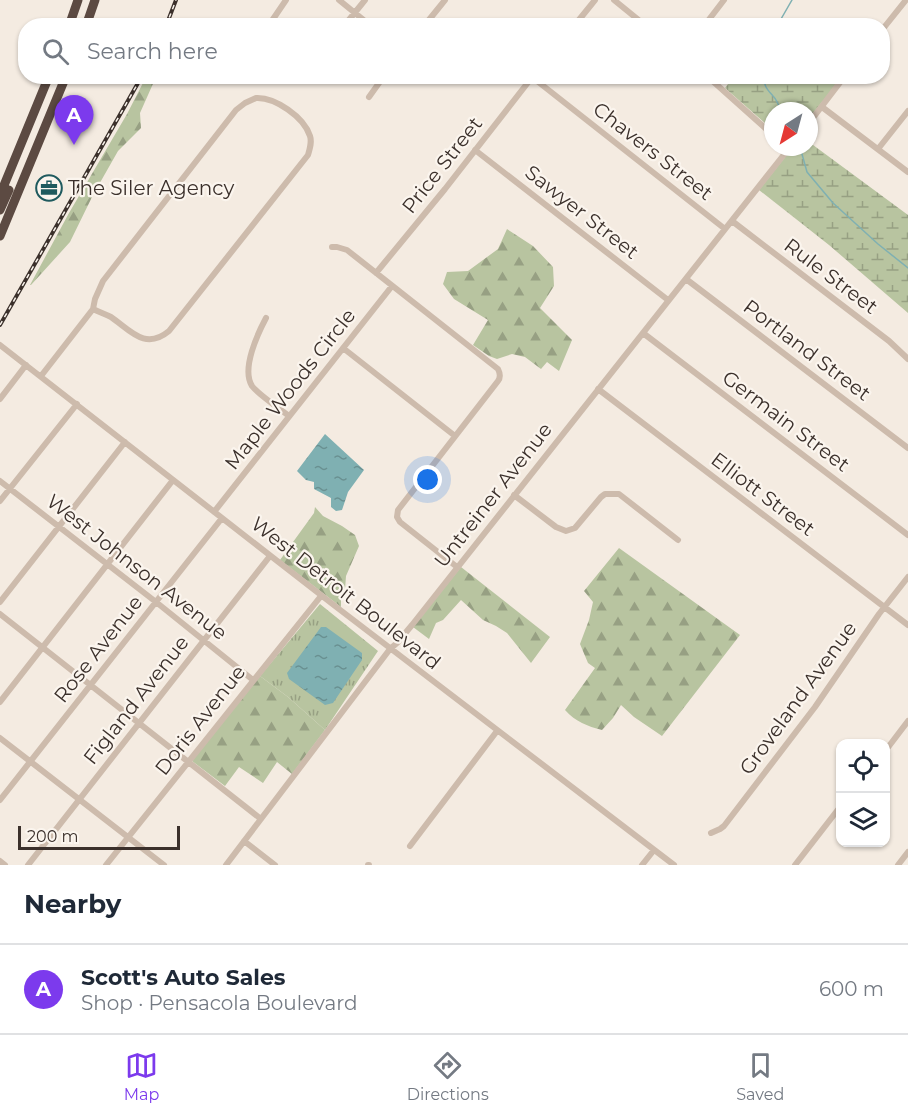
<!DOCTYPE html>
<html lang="en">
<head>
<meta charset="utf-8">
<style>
  :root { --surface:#fff; --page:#f6f6f7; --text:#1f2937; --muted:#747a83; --line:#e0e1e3; --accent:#7c3aed }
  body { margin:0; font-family:Montserrat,sans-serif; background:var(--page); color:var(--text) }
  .controls { position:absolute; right:18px; bottom:18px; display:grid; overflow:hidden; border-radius:12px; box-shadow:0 2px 4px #0004 }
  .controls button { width:54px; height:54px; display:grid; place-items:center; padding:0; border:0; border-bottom:2px solid var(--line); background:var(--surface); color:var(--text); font:30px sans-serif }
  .compass { position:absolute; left:764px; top:102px; width:54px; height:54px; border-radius:50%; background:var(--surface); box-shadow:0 2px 4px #0004; rotate:216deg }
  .scale { position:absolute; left:18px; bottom:15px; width:162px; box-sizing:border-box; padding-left:6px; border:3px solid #3b302b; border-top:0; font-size:16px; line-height:21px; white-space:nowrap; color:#3b302b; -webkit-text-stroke:4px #fbf5ee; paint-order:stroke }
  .you { position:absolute; left:428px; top:480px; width:21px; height:21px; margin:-15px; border:4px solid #fff; border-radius:50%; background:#1a73e8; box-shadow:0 0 0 9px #1a73e833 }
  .badge { display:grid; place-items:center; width:39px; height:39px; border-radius:50%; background:var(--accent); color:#fff; font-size:20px; font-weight:700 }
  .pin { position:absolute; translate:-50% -50px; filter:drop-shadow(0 2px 3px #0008) }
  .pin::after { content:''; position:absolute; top:32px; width:21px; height:18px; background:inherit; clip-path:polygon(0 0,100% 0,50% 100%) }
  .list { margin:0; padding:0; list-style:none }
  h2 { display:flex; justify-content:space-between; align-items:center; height:78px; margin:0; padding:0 24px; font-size:26px }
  h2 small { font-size:20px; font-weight:400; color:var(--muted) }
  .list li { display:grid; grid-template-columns:39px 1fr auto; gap:18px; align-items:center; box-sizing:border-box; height:90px; padding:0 24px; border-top:2px solid var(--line) }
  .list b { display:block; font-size:22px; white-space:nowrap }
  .list p { margin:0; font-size:20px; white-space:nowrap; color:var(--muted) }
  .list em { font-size:20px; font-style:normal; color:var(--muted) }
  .icon { flex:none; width:33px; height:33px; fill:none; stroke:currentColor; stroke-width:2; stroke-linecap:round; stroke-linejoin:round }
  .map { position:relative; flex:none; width:908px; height:865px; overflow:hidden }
  .search { position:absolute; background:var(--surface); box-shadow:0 2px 4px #0004; left:18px; right:18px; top:18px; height:66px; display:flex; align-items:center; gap:15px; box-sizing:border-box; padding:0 21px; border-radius:24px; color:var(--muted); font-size:22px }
  .sheet { height:168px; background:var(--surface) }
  nav { display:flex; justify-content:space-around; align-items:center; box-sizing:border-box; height:84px; border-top:2px solid var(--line); background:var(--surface); font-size:16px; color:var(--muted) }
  nav a { display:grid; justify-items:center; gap:3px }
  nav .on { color:var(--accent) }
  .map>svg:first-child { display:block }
  .grass { fill:url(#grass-tufts) }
  .forest { fill:url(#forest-firs) }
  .wetland { fill:url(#wetland-marsh) }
  .water { fill:url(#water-ripples) }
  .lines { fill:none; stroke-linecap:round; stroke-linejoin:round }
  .stream { stroke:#7fb0b2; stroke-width:1.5 }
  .minor { stroke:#cdbbac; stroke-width:6 }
  .highway { stroke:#5c4a42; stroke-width:9 }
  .rail-casing { stroke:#3b302b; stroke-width:4 }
  .rail { stroke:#fbf5ee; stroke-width:1.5; stroke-dasharray:4.5; stroke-linecap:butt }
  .labels { text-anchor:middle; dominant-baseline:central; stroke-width:4.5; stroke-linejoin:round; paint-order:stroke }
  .street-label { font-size:20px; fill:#3b302b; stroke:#fbf5ee }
  .poi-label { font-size:20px; fill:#3b302b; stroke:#fbf5ee; text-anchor:start }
</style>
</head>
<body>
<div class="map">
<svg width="908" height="865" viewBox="0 0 908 865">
  <defs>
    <pattern id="grass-tufts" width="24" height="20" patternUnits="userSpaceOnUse" patternTransform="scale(1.5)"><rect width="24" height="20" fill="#b8c4a0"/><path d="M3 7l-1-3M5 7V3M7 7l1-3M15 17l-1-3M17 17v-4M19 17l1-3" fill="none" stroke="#97a083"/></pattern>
    <pattern id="forest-firs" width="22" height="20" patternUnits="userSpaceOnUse" patternTransform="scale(1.5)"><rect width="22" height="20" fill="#b8c4a0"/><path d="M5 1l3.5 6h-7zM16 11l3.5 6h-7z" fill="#97a083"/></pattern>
    <pattern id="wetland-marsh" width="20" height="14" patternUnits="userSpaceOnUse" patternTransform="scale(1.5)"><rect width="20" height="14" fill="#b8c4a0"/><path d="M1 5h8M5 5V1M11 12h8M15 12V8" fill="none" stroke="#97a083"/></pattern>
    <pattern id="water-ripples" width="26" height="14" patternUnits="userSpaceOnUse" patternTransform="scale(1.5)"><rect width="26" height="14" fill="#7fb0b2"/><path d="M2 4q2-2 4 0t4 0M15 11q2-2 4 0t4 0" fill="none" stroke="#699091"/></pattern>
  </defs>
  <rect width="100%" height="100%" fill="#f4ebe1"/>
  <!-- grass -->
  <path class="grass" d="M 320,604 L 378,651 L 325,730 L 288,697 L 260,676 Z"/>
  <!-- forest -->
  <path class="forest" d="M 146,77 L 156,77 L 140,113 L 141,128 L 118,151 L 93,195 L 70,242 L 31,285 L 30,285 L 69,213 L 127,114 Z
    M 507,229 L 533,246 L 553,267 L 554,286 L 540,308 L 572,340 L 559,371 L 547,362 L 541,369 L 525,357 L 512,354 L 497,359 L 489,356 L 473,345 L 488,320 L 454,299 L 443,284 L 447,272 L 468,271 L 498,249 Z
    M 315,507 L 323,516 L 342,526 L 355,535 L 359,546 L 346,576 L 345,590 L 341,598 L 341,607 L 280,560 L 314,513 Z
    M 619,548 L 740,635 L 662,736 L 634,717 L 621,705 L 613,718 L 602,730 C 587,726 576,722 565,710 L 595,668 L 588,663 L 580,644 L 589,620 L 593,602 L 584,591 Z
    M 461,567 L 550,637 L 531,663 L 507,633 L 496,626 L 483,620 L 461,600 L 443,620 L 436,623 L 429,639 L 413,627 Z
    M 260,676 L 288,697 L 325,730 L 292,774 L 277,762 L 263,783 L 239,767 L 225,786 L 192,761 Z"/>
  <!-- wetland -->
  <path class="wetland" d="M 734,76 L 827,77 L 836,85 L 809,118 L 809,111 L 773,111 L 773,130 L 725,88 Z
    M 809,142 L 908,215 L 908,313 L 829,245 L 759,190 L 793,147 L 809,147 Z"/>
  <!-- water -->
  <path class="water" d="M 325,434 L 364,470 L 348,492 L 342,510 L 336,511 L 331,507 L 331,498 L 314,489 L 314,482 L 306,480 L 297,471 Z
    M 321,627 L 326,627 L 362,653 L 362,660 L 333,703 L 325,705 L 289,679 L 287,673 Z"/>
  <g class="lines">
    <!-- stream -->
    <path class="stream" d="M 777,26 L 792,0
      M 764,76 C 764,87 767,89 773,96 C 777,100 779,106 781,111
      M 800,147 L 807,172 L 833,203 L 878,244 L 908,268"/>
    <!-- minor -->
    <path class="minor" d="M 339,0 L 371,26
      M 614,0 L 646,26
      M 269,25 L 286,0
      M 344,26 L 365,0
      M 424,26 L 445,0
      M 574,26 L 595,0
      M 704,26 L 724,0
      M 882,30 L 906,0
      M 707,76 L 773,135
      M 532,77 L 725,229
      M 369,97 L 384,76
      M 256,98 C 275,97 304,117 310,136 C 312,142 310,148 308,155 L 169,331 C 145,351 130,330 111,317 C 105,314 99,312 93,309 L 95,299 L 103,281 L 236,110 L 245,103 Z
      M 822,107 L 908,172
      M 809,123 L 845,76
      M 878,149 L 908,111
      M 475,150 L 668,300
      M 732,221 L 889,341 L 908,359
      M 332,247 L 337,247 L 347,250 L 498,369 C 500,373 501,377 498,381 L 398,510 L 397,517 L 400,522 L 457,567
      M 376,273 L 445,189 L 533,76
      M 686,279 L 908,448
      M 266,318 C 258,333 241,369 252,386 C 259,395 279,408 289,416
      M 643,333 L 908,535
      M 0,345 L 335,606 L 674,865
      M 343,348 L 455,436
      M 41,376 L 93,309
      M 598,389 L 908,625
      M 0,399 L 26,365
      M 0,481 L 156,602 L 253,680
      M 514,495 L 556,527 L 566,531 L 575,528 L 601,497 L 605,494 L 619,494 L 678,540
      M 0,501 L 77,404
      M 214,512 L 392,286
      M 0,602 L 125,442
      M 0,614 L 261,819
      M 0,702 L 173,480
      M 0,738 L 164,865
      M 886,750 L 908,721
      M 0,800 L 222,518
      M 711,833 L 720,829 L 724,826 L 815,707 L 879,614 L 908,577
      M 244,841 L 275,865
      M 410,846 L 497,731
      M 0,861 L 5,865
      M 28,865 L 270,556
      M 106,865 L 321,596
      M 226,865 L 390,649 L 397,643 L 412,625 L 790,147
      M 368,865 L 369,865
      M 642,865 L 654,850
      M 795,865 L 840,807
      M 898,865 L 908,852"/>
    <!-- highway -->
    <path class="highway" d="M 69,26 L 78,0
      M 86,26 L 95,0
      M 0,195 L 49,76
      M 0,210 L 9,190
      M 0,236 L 66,76"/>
    <!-- rail casing -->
    <g class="rail-casing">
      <path id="rail" d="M 166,26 L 176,0
        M 0,325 L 142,76"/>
    </g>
    <!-- rail -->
    <use href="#rail" class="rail"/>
  </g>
  <!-- icons -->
  <defs>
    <g id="office-ring" transform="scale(1.35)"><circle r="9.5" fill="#fbf5ee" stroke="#1f5a5e" stroke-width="1.5"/><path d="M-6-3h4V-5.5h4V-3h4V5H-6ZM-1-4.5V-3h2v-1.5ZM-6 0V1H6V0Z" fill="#1f5a5e"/></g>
  </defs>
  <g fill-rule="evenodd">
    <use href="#office-ring" x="49" y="188"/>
  </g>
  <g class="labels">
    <!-- street labels -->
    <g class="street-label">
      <text transform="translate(653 151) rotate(38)">Chavers Street</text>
      <text transform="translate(442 165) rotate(-52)">Price Street</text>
      <text transform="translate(582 212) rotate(38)">Sawyer Street</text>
      <text transform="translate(831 276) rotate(37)">Rule Street</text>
      <text transform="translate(807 350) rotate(37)">Portland Street</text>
      <text transform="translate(290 389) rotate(-52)">Maple Woods Circle</text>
      <text transform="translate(786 421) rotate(37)">Germain Street</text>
      <text transform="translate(763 494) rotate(37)">Elliott Street</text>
      <text transform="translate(493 495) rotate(-52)">Untreiner Avenue</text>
      <text transform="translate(137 567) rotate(38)">West Johnson Avenue</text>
      <text transform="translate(346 593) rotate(38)">West Detroit Boulevard</text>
      <text transform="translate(98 649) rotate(-52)">Rose Avenue</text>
      <text transform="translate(798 698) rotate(-54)">Groveland Avenue</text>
      <text transform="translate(136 700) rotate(-52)">Figland Avenue</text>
      <text transform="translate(200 720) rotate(-52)">Doris Avenue</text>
    </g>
    <!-- poi labels -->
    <g class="poi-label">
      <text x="68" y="188">The Siler Agency</text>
    </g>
  </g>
</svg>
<div class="controls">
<button><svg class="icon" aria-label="locate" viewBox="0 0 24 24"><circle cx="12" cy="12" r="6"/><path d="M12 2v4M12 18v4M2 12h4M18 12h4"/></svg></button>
<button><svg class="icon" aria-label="layers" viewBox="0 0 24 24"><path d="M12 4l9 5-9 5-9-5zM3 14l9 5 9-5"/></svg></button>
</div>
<svg class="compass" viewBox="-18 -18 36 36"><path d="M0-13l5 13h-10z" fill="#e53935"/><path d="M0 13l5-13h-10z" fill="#747a83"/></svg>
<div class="scale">200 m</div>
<div class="you"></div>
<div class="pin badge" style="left:74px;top:145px">A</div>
<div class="search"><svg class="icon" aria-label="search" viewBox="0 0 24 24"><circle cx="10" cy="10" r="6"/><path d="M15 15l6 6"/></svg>Search here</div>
</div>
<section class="sheet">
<h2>Nearby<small></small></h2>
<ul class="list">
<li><span class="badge">A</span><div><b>Scott's Auto Sales</b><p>Shop · Pensacola Boulevard</p></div><em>600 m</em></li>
</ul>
</section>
<nav>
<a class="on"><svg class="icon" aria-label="map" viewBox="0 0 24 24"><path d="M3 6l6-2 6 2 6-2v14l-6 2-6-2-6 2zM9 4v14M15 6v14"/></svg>Map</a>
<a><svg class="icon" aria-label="directions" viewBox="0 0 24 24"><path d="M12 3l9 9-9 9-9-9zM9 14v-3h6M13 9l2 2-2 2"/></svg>Directions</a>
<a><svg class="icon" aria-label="saved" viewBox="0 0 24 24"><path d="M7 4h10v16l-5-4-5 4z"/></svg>Saved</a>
</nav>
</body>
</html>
